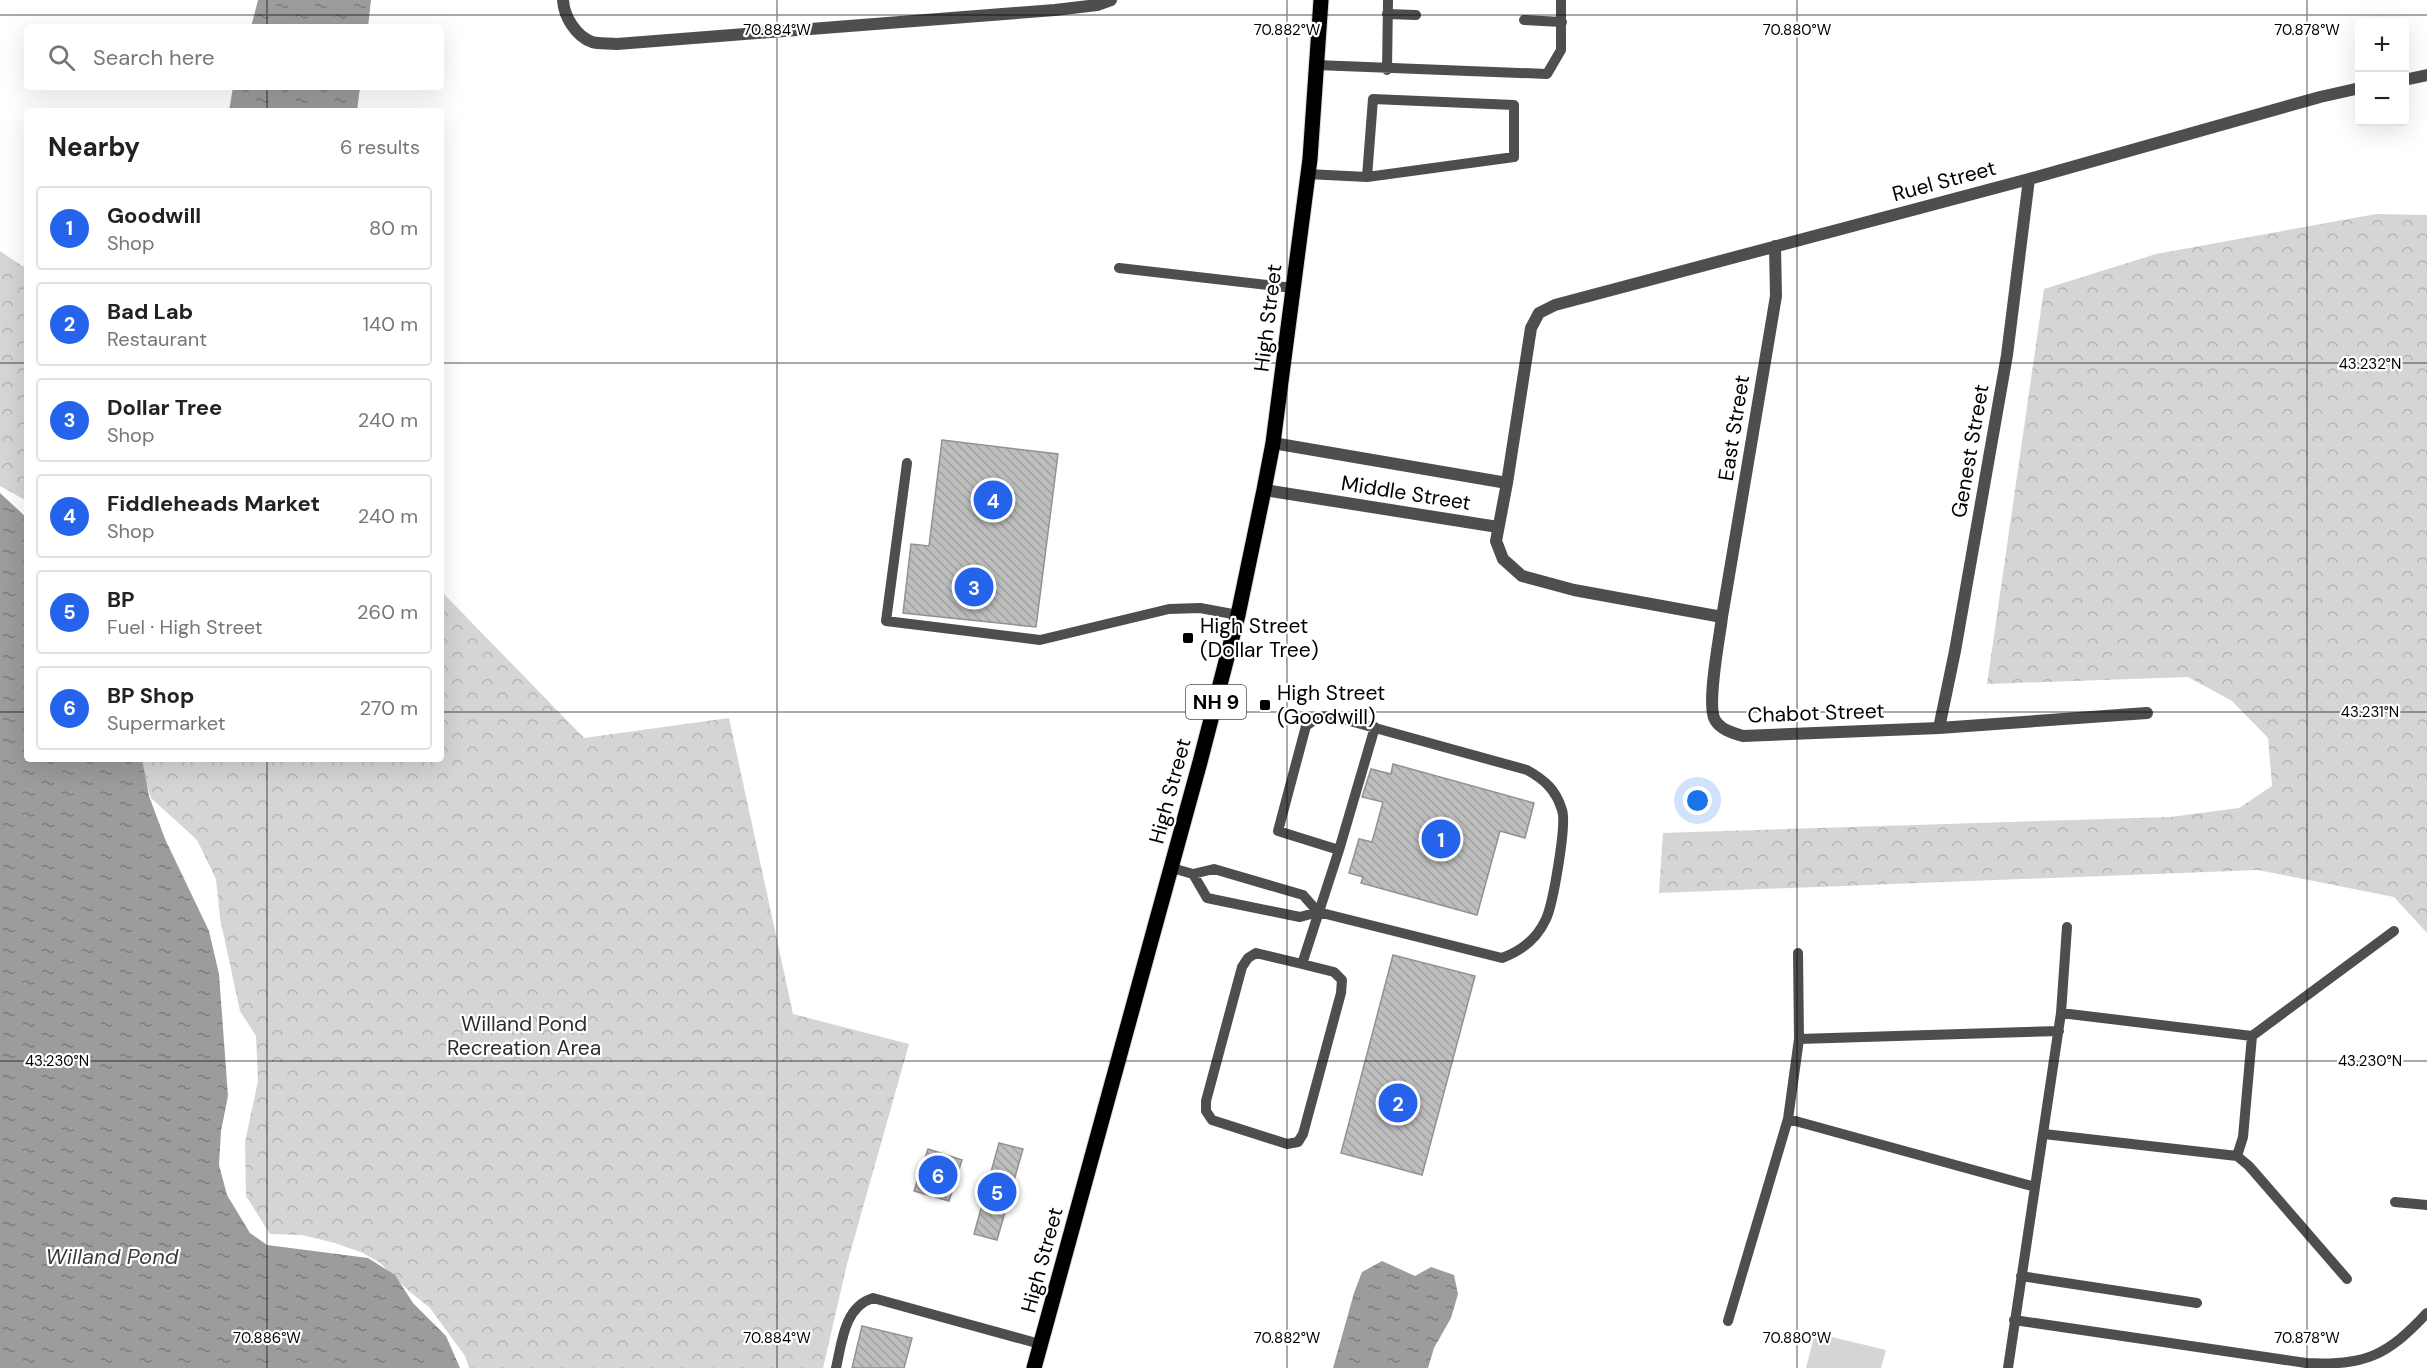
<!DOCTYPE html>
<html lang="en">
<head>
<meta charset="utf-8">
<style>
  :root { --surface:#fff; --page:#f6f6f6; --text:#222; --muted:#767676; --line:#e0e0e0; --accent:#2563eb }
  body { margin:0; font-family:"DM Sans",sans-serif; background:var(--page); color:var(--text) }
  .controls { position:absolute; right:18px; top:18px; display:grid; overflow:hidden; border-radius:6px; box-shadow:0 6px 24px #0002 }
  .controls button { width:54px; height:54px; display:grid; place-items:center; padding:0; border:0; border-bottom:2px solid var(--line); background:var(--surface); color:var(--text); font:30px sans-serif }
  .you { position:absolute; left:1698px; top:801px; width:21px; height:21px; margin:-15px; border:4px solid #fff; border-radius:50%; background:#1a73e8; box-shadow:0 0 0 9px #1a73e833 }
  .badge { display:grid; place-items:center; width:39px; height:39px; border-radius:50%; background:var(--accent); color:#fff; font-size:20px; font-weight:700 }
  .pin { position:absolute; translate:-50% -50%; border:3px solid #fff; box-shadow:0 2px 6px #0006 }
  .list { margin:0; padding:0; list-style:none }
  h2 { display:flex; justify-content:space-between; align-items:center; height:78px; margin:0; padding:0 24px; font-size:26px }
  h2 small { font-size:20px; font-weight:400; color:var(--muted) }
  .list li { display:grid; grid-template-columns:39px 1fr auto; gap:18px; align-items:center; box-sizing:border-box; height:84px; margin:0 12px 12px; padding:0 12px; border:2px solid var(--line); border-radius:6px }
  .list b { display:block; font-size:22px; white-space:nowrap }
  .list p { margin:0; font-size:20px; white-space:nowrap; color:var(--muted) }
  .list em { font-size:20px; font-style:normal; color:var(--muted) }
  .icon { flex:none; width:33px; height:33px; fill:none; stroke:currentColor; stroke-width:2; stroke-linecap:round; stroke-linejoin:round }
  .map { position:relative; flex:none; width:2427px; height:1368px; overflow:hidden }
  .search { position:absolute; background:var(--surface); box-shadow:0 6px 24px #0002; left:24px; top:24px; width:420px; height:66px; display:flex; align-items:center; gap:15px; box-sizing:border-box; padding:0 21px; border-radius:6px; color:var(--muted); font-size:22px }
  .panel { position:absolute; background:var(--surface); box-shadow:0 6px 24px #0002; left:24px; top:108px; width:420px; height:654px; border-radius:6px }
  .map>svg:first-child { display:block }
  .forest { fill:url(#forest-crowns) }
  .garden { fill:#d5d5d5 }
  .water { fill:url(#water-ripples) }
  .building { fill:url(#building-back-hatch); stroke:#929292; stroke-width:1.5 }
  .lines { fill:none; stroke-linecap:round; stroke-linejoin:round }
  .primary-casing { stroke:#dbdbdb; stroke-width:17 }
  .lane { stroke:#4e4e4e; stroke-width:10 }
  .street { stroke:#4e4e4e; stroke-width:12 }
  .primary { stroke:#000; stroke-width:15 }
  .ticks { fill:none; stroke:#000; stroke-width:1.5; stroke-opacity:0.45 }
  .poi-dot { fill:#000; stroke:#fff; stroke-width:2 }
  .labels { text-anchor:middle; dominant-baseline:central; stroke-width:4.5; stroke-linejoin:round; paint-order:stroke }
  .shield { fill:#fff; stroke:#4c4c4c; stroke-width:1.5 }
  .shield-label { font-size:20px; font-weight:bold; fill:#000 }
  .street-label { font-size:21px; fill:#000; stroke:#fff }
  .poi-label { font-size:21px; fill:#000; stroke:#fff; text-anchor:start }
  .park-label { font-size:21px; fill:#2c2c2c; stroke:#fff }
  .water-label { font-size:22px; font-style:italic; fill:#3d3d3d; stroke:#fff }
  .ticks-label { font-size:15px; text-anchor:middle; fill:#000; stroke:#fff; stroke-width:4.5; stroke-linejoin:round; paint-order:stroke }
</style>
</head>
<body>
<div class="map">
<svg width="2427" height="1368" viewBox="0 0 2427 1368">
  <defs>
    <pattern id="forest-crowns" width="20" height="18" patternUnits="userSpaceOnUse" patternTransform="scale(1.5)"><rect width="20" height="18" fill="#d5d5d5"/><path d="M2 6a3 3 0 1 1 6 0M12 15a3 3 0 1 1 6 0" fill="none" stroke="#b5b5b5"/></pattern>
    <pattern id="water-ripples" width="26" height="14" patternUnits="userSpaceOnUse" patternTransform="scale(1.5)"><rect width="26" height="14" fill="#9c9c9c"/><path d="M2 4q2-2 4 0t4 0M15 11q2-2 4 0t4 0" fill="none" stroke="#7d7d7d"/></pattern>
    <pattern id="building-back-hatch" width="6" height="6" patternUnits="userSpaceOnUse" patternTransform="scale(1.5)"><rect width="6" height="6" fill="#bebebe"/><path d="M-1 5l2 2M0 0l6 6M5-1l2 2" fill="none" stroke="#a2a2a2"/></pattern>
  </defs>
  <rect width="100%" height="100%" fill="#fff"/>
  <!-- forest -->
  <path class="forest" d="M 2376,214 L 2427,215 L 2427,933 L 2394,897 L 2258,870 L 1659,893 L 1663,833 L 2170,817 L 2239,808 L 2272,786 L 2268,738 L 2232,701 L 2188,677 L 1987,684 L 2044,289 L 2156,254 Z
    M 0,251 L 27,269 L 27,501 L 0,486 Z
    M 441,591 L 584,738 L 729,718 L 793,1014 L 909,1044 L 847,1264 L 823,1368 L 469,1368 L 465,1356 L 430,1308 L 410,1292 L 380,1263 L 363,1253 L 335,1243 L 302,1235 L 270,1234 L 246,1196 L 245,1142 L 258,1081 L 256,1036 L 240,1011 L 220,918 L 216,879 L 197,840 L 151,798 L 138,759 L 441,759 Z"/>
  <!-- garden -->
  <path class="garden" d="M 1815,1333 L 1886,1350 L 1881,1368 L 1806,1368 Z"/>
  <!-- water -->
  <path class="water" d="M 258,0 L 371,0 L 368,27 L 251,27 Z
    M 233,87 L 360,87 L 357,111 L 229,111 Z
    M 0,493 L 27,518 L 27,759 L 142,759 L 149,796 L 165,839 L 209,931 L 219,974 L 228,1096 L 221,1131 L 219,1165 L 227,1195 L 250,1233 L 267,1245 L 368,1258 L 395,1275 L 413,1303 L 446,1336 L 460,1368 L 0,1368 Z
    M 1382,1261 L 1415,1276 L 1431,1267 L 1454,1275 L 1458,1294 L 1451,1318 L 1434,1348 L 1428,1368 L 1333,1368 L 1354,1293 L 1362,1272 Z"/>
  <!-- building -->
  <path class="building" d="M 942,440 L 1058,454 L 1036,627 L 903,613 L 911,544 L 929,546 Z
    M 1393,764 L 1534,803 L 1525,838 L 1500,831 L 1477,915 L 1361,883 L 1363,877 L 1349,873 L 1359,839 L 1372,842 L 1383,802 L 1362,797 L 1371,769 L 1391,774 Z
    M 1393,955 L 1475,976 L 1422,1175 L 1341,1153 Z
    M 999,1143 L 1023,1149 L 997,1240 L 974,1234 Z
    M 928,1149 L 962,1160 L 949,1201 L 914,1191 Z
    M 862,1326 L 912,1338 L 904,1368 L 852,1368 Z"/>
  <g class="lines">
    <!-- primary casing -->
    <g class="primary-casing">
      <path id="primary" d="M 1034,1368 L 1200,762 L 1238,615 L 1264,490 L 1273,443 L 1310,159 L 1321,0"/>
    </g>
    <!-- lane -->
    <path class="lane" d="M 1387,14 L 1416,15
      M 1524,20 L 1562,22
      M 1316,65 L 1547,74 L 1561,50 L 1561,0
      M 1387,70 L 1388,0
      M 1307,174 L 1367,177 L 1514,157 L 1514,105 L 1373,99 L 1367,177
      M 1119,268 L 1293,288
      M 907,463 L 886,621 L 1040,640 L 1169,609 L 1200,608 L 1238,615
      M 1339,850 L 1375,727
      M 1172,868 L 1193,874 L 1214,869 L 1303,895 L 1318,912
      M 1193,874 L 1207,898 L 1300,917 L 1318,912 L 1502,958 C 1521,951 1537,939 1546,919 C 1553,904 1567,824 1562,810 C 1556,790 1545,780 1527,770 L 1332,716 L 1319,717 L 1306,726 L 1278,831 L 1339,850 L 1302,964 L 1334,972 L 1342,980 L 1341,993 L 1303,1134 L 1298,1142 L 1287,1144 L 1212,1120 L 1206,1111 L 1206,1101 L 1242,967 L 1248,958 L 1256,953 L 1302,964
      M 2061,1013 L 2252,1036
      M 1799,1039 L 2059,1031
      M 1788,1119 L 2035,1187
      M 2044,1134 L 2237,1156
      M 2395,1202 L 2427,1205
      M 2021,1276 L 2197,1303
      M 2347,1279 L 2249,1166 L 2237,1156 L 2243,1137 L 2252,1036 L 2394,931
      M 2014,1320 L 2306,1363 C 2365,1366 2387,1356 2427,1313
      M 1728,1321 L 1788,1119 L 1799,1039 L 1798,953
      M 836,1368 C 842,1342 844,1307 873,1298 L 1040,1344
      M 2008,1368 L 2061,1013 L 2067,927"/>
    <!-- street -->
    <path class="street" d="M 563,0 C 564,17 576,36 592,42 C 599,44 609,43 617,44 L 1055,10 L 1097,5 L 1111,0
      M 2404,80 L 2427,75
      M 1273,443 L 1507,483
      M 1264,490 L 1498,527
      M 1722,617 L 1776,296 L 1775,246
      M 2147,713 L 1939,728 L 1743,736 C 1733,733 1721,730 1715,720 C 1706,705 1720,636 1722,617 L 1574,590 L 1522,576 L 1503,559 L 1496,541 L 1507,483 L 1531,328 L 1539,313 L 1555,305 L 2029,179 L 2320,97 L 2360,88
      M 1939,728 L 1955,651 L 2007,355 L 2029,179"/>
    <!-- primary -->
    <use href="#primary" class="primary"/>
  </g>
  <!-- ticks -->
  <path class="ticks" d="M 267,0 L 267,27M 777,0 L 777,1368M 1287,0 L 1287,1368M 1797,0 L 1797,1368M 2307,0 L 2307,1368M 0,15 L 2427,15M 267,87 L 267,111M 0,363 L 27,363M 441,363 L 2427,363M 0,712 L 27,712M 441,712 L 2427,712M 267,759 L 267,1368M 0,1061 L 2427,1061"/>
  <!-- markers -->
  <g class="poi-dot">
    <rect x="1182" y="632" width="12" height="12" rx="3"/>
    <rect x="1259" y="699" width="12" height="12" rx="3"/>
  </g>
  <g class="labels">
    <!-- shield labels -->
    <rect class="shield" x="1186" y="685" width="60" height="34" rx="4.5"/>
    <g class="shield-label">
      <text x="1216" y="702">NH 9</text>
    </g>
    <!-- street labels -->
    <g class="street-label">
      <text transform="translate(1944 181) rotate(-15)">Ruel Street</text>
      <text transform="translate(1268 318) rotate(-83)">High Street</text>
      <text transform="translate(1734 428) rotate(-81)">East Street</text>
      <text transform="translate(1970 451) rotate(-80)">Genest Street</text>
      <text transform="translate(1406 493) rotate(9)">Middle Street</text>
      <text transform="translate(1816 713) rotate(-2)">Chabot Street</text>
      <text transform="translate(1170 791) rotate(-75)">High Street</text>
      <text transform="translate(1042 1260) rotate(-75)">High Street</text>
    </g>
    <!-- poi labels -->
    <g class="poi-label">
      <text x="1200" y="626">High Street<tspan x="1200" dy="24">(Dollar Tree)</tspan></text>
      <text x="1277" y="693">High Street<tspan x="1277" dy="24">(Goodwill)</tspan></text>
    </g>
    <!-- park labels -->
    <g class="park-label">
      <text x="524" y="1024">Willand Pond<tspan x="524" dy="24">Recreation Area</tspan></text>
    </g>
    <!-- water labels -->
    <g class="water-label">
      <text x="112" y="1256">Willand Pond</text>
    </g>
  </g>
  <g class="ticks-label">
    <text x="777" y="35">70.884°W</text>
    <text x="1287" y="35">70.882°W</text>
    <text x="1797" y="35">70.880°W</text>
    <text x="2307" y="35">70.878°W</text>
    <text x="2370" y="369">43.232°N</text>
    <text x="2370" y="717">43.231°N</text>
    <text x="57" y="1066">43.230°N</text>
    <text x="2370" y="1066">43.230°N</text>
    <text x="267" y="1343">70.886°W</text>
    <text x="777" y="1343">70.884°W</text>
    <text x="1287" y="1343">70.882°W</text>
    <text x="1797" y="1343">70.880°W</text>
    <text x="2307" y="1343">70.878°W</text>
  </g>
</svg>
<div class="controls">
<button>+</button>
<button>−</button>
</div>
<div class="you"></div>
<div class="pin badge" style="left:1441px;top:839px">1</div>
<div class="pin badge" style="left:1398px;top:1103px">2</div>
<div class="pin badge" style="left:974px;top:587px">3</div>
<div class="pin badge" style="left:993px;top:500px">4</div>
<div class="pin badge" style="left:997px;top:1192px">5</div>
<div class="pin badge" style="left:938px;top:1175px">6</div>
<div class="search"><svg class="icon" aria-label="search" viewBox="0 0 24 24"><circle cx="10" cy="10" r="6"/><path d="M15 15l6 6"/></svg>Search here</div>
<section class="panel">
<h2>Nearby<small>6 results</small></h2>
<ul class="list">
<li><span class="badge">1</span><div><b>Goodwill</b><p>Shop</p></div><em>80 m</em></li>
<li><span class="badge">2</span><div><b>Bad Lab</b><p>Restaurant</p></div><em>140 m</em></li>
<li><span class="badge">3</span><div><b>Dollar Tree</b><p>Shop</p></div><em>240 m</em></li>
<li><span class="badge">4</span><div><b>Fiddleheads Market</b><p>Shop</p></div><em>240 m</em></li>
<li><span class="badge">5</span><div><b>BP</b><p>Fuel · High Street</p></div><em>260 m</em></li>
<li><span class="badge">6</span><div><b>BP Shop</b><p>Supermarket</p></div><em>270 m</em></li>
</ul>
</section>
</div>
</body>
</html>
